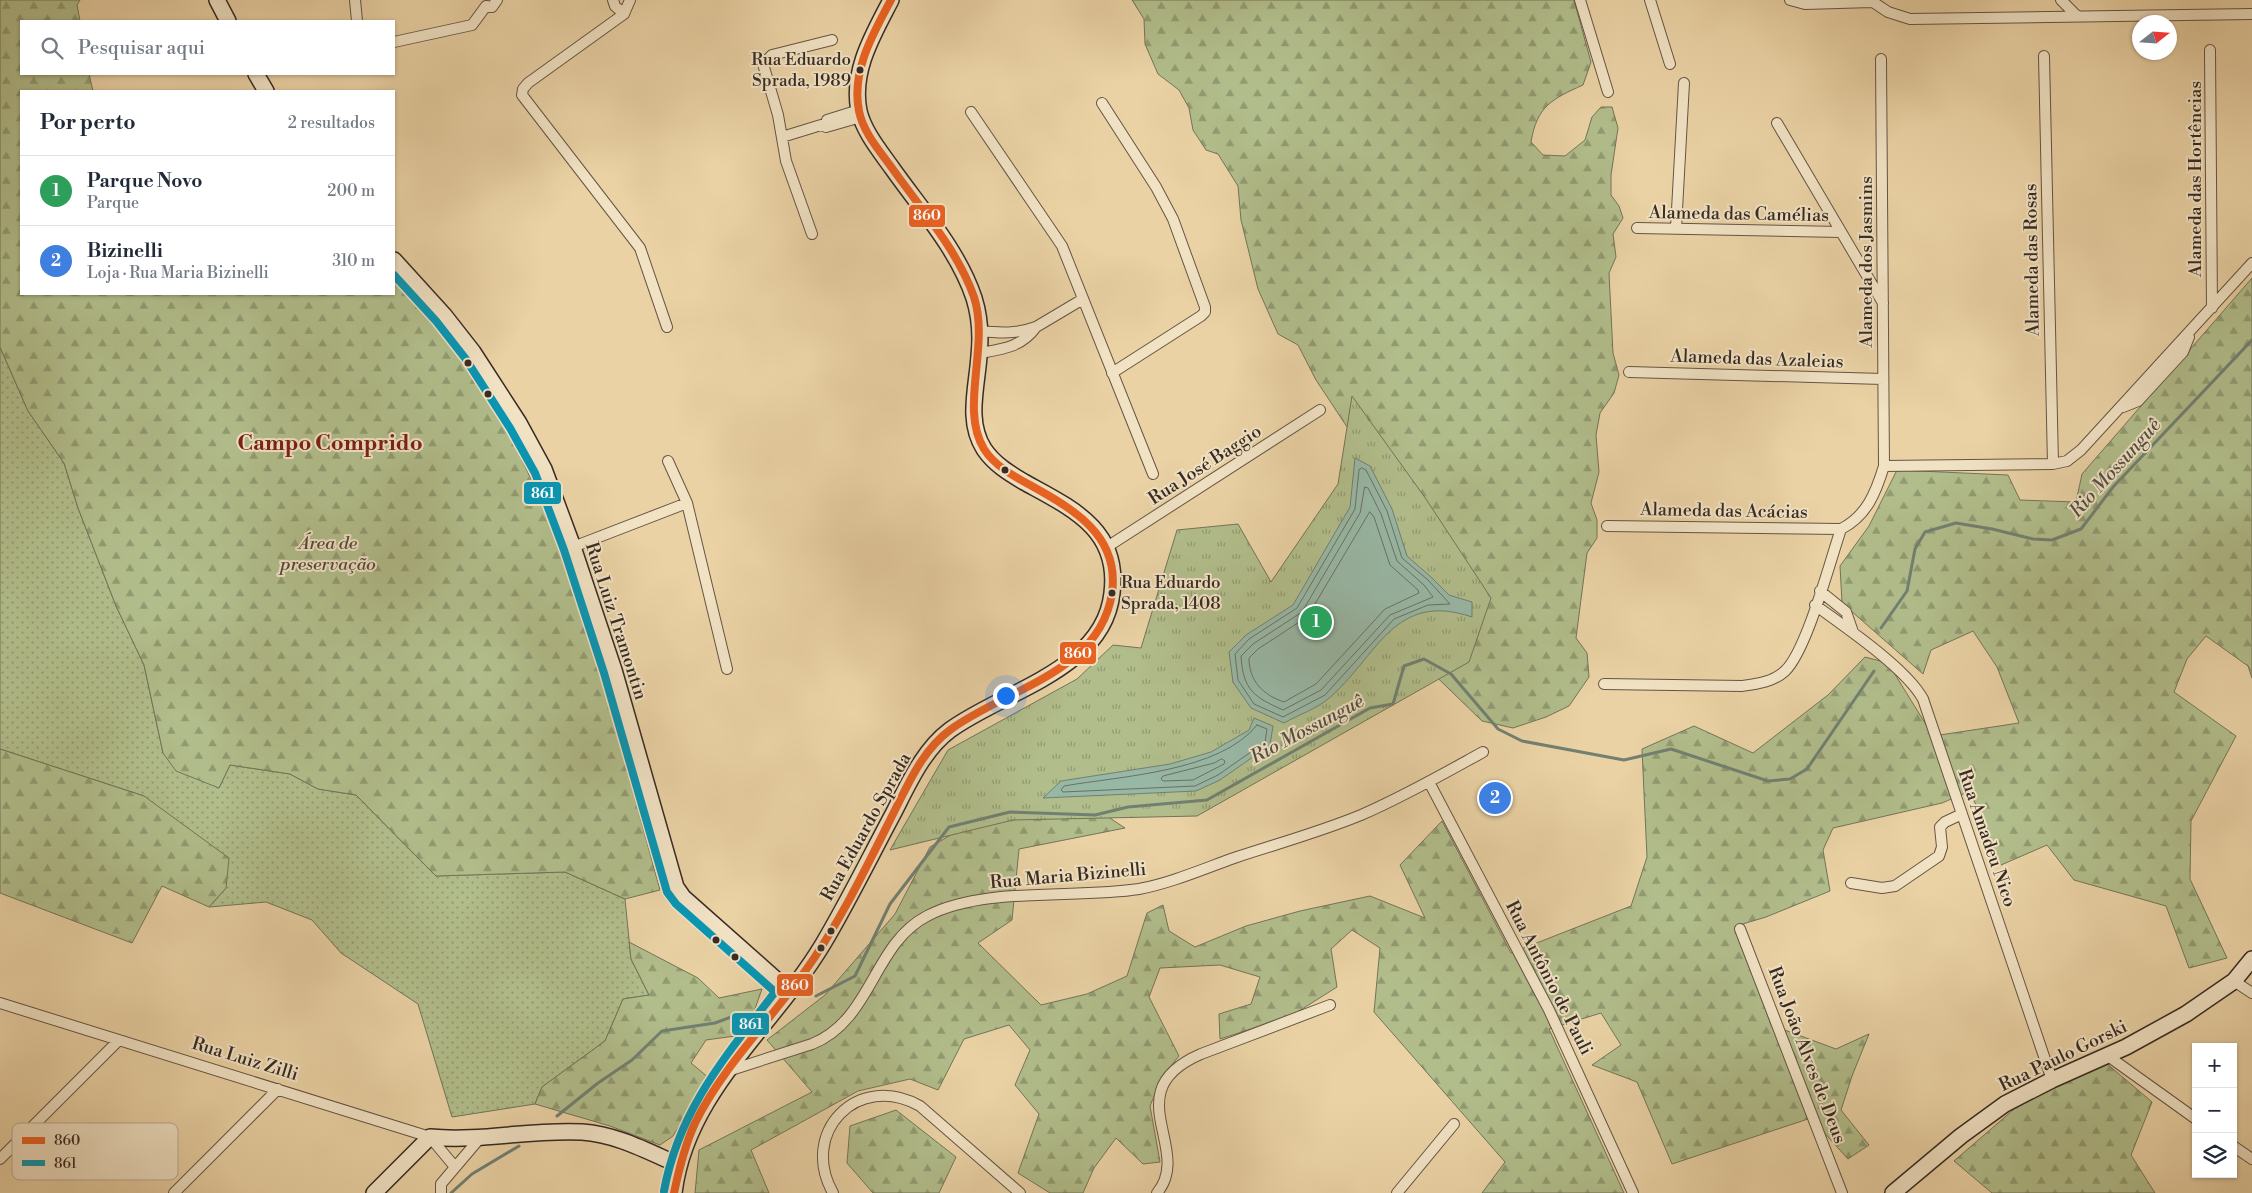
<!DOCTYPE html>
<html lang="pt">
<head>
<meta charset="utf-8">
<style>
  :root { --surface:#fff; --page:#f6f6f7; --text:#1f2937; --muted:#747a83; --line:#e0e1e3; --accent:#8f2418 }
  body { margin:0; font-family:"Libre Bodoni",serif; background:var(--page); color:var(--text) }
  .controls { position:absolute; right:15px; bottom:15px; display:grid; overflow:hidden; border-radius:0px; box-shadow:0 1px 4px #0004 }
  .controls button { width:45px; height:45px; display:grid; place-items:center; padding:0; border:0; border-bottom:1px solid var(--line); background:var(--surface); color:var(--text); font:25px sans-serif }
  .compass { position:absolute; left:2132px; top:15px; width:45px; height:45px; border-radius:50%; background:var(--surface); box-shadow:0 1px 4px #0004; rotate:73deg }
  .you { position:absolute; left:1005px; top:695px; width:18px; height:18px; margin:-12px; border:4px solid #fff; border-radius:50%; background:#1a73e8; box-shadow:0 0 0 8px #1a73e833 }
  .badge { display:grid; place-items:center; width:32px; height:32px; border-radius:50%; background:var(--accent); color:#fff; font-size:16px; font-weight:700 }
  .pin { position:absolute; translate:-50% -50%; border:2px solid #fff; box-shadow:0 1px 5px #0006 }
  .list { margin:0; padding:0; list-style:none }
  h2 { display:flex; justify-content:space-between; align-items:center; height:65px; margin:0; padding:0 20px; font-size:21px }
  h2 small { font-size:16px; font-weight:400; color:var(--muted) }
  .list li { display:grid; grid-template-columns:32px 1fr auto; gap:15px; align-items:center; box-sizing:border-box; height:70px; padding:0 20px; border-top:1px solid var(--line) }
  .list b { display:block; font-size:19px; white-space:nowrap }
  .list p { margin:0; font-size:16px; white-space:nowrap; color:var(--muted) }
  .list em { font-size:16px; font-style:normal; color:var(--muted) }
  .icon { flex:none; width:28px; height:28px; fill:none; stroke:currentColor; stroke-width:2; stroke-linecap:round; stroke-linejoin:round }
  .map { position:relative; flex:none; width:2252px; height:1193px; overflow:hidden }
  .search { position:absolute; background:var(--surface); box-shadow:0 1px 4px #0004; left:20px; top:20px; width:375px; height:55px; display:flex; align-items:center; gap:12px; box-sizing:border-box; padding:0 18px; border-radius:0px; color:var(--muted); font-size:19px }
  .panel { position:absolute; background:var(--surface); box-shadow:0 1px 4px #0004; left:20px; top:90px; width:375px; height:205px; border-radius:0px }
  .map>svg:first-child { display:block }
  .grass { fill:url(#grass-dots); stroke:#747458 }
  .forest { fill:url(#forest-firs); stroke:#747458 }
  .park { fill:url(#park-tufts); stroke:#747458 }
  .water { fill:#98b8a6; stroke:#718072 }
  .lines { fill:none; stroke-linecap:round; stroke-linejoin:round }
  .shore { stroke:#687265; stroke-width:1 }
  .stream { stroke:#718072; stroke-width:3 }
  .street-casing { stroke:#645544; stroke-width:12 }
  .secondary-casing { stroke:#372b24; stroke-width:18 }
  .street { stroke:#f1e2c4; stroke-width:10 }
  .secondary { stroke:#f1e2c4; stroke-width:15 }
  .bus-1-casing { stroke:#f1e2c4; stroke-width:11 }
  .bus-2-casing { stroke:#f1e2c4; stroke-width:11 }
  .bus-1 { stroke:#e96222; stroke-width:8 }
  .bus-2 { stroke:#0896b4; stroke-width:8 }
  .bus-dot { fill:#372b24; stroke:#f1e2c4; stroke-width:2 }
  .labels { text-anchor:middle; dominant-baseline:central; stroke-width:4; stroke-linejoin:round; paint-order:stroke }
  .bus-label { font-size:17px; fill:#372b24; stroke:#f1e2c4; text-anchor:end }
  .street-label { font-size:18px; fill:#372b24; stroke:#f1e2c4 }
  .park-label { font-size:18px; font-style:italic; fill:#4f4839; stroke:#f1e2c4 }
  .water-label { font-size:19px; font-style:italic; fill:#4f4e44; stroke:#f1e2c4 }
  .district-label { font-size:22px; font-weight:bold; fill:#7a1f14; stroke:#f1e2c4 }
  .key { fill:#f1e2c4; stroke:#b9ab94; stroke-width:1 }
  .key-label { font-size:14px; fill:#372b24 }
  .line-badge { stroke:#f1e2c4; stroke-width:2 }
  .badge-label { font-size:14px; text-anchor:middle; font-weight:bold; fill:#fff }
</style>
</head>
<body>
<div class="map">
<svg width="2252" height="1193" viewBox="0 0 2252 1193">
  <defs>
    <pattern id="grass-dots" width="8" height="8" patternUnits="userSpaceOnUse" patternTransform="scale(1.25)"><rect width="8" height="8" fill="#b1bd8b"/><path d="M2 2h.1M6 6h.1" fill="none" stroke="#919a71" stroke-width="1.8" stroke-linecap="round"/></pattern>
    <pattern id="forest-firs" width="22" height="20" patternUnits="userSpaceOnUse" patternTransform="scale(1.25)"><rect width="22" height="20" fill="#b1bd8b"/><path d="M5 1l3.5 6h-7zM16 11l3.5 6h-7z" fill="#919a71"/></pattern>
    <pattern id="park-tufts" width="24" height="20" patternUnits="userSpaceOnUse" patternTransform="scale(1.25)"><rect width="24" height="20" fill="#b1bd8b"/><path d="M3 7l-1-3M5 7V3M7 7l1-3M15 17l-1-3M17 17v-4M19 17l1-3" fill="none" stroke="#919a71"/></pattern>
  </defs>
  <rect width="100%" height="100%" fill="#ead2a5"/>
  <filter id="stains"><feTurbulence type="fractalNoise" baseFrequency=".004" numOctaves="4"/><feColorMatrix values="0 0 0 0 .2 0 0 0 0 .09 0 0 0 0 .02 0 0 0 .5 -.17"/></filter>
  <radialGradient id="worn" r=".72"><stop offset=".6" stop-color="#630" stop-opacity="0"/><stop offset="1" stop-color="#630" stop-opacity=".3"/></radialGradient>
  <!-- grass -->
  <path class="grass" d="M 0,347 L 28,411 L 64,463 L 78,508 L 116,606 L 144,665 L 163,753 L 219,788 L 230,765 L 290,774 L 318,789 L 356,795 L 436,876 L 565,872 L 625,899 L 631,959 L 649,995 L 623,999 L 605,1041 L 542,1087 L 535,1104 L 452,1117 L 418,1004 L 341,953 L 312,920 L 266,902 L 209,907 L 226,888 L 144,796 L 0,749 Z"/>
  <!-- forest -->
  <path class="forest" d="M 0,0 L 80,0 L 77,5 L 80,21 L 21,21 L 21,74 L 89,74 L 93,91 L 21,91 L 21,294 L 394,294 L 394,277 L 413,293 L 501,416 L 570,561 L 660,890 L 625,899 L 565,872 L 436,876 L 356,795 L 318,789 L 290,774 L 230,765 L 219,788 L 176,771 L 163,753 L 144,665 L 116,606 L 78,508 L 64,463 L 28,411 L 0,347 Z
    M 1132,0 L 1574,0 L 1591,62 L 1583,85 C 1552,99 1537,106 1531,142 L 1543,155 L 1565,156 L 1585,140 L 1592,117 L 1601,107 L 1612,107 L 1618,128 L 1611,175 L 1611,195 L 1619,206 L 1623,218 L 1613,234 L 1616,257 L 1609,273 L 1613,353 L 1619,375 L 1614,393 L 1600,413 L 1596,435 L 1599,472 L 1591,503 L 1597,520 L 1597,538 L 1587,553 L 1576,638 L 1587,653 L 1589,677 L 1569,706 L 1546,717 L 1513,728 L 1482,721 L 1417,658 L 1357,442 L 1316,380 L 1298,345 L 1278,334 L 1258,289 L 1241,220 L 1238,186 L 1218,154 L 1206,150 L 1193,130 L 1189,108 L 1179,90 L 1158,74 L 1145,44 L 1144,19 Z
    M 2252,278 L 2252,678 L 2248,666 L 2206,636 L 2187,659 L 2174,692 L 2236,736 L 2191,821 L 2190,879 L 2227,958 L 2189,968 L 2166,906 L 2074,880 L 2047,845 L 2001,865 L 1970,791 L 1942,803 L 1833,828 L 1823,850 L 1830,891 L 1766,917 L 1736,926 L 1771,1025 L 1836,1049 L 1869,1034 L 1852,1076 L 1841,1110 L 1869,1145 L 1848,1159 L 1811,1118 L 1672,1164 L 1637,1082 L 1592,1065 L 1621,1045 L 1601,1013 L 1549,1029 L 1624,1193 L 1482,1193 L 1505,1162 L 1374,1012 L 1380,948 L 1352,930 L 1331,949 L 1337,987 L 1291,1016 L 1220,1039 L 1219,1014 L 1251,1004 L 1260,977 L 1220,965 L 1160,968 L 1149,997 L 1179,1056 L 1162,1077 L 1150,1106 L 1160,1162 L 1143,1164 L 1116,1138 L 1094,1168 L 1083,1193 L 1050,1193 L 1018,1173 L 1039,1114 L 1015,1085 L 1030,1050 L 1009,1025 L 964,1039 L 938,1090 L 910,1079 L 858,1091 L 751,1150 L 769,1193 L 695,1193 L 699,1150 L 812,1092 L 767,1040 L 825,995 L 895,914 L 930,847 L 999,807 L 1096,809 L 1125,828 L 1019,849 L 1012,920 L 978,943 L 1041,1005 L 1087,994 L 1127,976 L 1147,913 L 1163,905 L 1169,931 L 1195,947 L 1246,926 L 1300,911 L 1370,896 L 1425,918 L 1400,865 L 1442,821 L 1511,953 L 1631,906 L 1647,857 L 1642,749 L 1694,726 L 1753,753 L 1828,695 L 1865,657 L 1888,663 L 1933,736 L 2019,723 L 1997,667 L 1973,631 L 1931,650 L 1923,674 L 1842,603 L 1840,566 L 1869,526 L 1897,470 L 2008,475 L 2020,500 L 2076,502 L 2082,474 Z
    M 0,749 L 144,796 L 229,858 L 226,888 L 209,907 L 162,886 L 132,943 L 0,893 Z
    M 629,942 L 698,978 L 719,998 L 762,989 L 751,1020 L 735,1036 L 706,1040 L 691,1063 L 709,1078 L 673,1136 L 660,1145 L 610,1126 L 535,1104 L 542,1087 L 605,1041 L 623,999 L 649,995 L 631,959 Z
    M 2106,1063 L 2152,1102 L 2131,1155 L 2155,1193 L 1992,1193 L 1954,1161 L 2027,1098 Z
    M 896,1110 L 956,1157 L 939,1193 L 873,1193 L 847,1163 L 850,1126 Z"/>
  <!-- park -->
  <path class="park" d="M 1352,396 L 1426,499 L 1491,598 L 1469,662 L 1197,816 L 1013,820 L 890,850 L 948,750 L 1077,679 L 1113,645 L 1141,648 L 1177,530 L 1238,524 L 1271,582 L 1338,484 Z"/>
  <!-- water -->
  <path class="water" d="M 1355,458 L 1370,466 L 1392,509 L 1407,556 L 1431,577 L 1449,595 L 1472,602 L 1472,617 C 1393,590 1377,658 1328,699 C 1316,709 1298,715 1284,723 L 1251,708 L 1233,682 L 1229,652 L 1246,635 L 1293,605 L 1350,507 Z
    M 1254,718 L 1273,726 L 1270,745 L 1220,780 L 1196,791 L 1043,798 L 1061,781 L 1170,764 L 1211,752 L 1249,730 Z"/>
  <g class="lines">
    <!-- shore -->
    <path class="shore" d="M 1362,468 L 1366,470 L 1387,511 L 1402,558 L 1428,580 L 1450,604 L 1428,605 L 1394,619 L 1325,695 L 1283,717 L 1254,704 L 1238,680 L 1235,654 L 1249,639 L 1297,608 L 1355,509 L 1359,470 Z
      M 1365,487 L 1368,488 L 1381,514 L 1397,561 L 1424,585 L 1433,597 L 1390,615 L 1321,690 L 1283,710 C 1254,697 1243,690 1241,656 L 1253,644 L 1302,612 L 1360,513 Z
      M 1370,512 L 1374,517 L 1390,565 L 1418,590 L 1419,593 L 1385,609 L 1316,684 L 1284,702 C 1263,695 1249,681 1249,658 L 1258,649 L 1307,617 Z
      M 1257,725 L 1267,729 L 1265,742 L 1218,775 L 1195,786 L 1063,792 L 1061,790 L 1064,786 C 1121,776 1220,772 1257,725 Z
      M 1222,759 L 1225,761 L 1224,764 L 1193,780 L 1163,781 L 1161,779 L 1163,776 L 1214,763 Z"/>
    <!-- stream -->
    <path class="stream" d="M 1881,628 L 1907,591 L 1915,549 L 1925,532 L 1956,523 L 1992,529 L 2033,539 L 2052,540 L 2081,529 L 2113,487 L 2252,340
      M 816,996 L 855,976 L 890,904 L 949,827 L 1010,812 L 1095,815 L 1128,807 L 1207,800 L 1370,708 L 1393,704 L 1404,666 L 1424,659 L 1451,674 L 1498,729 L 1522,741 L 1624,760 L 1671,749 L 1768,781 L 1790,779 L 1807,769 L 1874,671
      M 557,1116 L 598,1083 L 632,1060 L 662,1031 L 715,1023 L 742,1013
      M 451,1193 L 472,1174 L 519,1146"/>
    <!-- street casing -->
    <g class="street-casing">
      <path id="street" d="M 355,0 L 357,21
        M 613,0 L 615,6 L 624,14
        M 630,0 L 624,14 L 528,83 L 523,89 L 522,95 L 640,248 L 667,327
        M 1580,0 L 1608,92
        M 1650,0 L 1670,64
        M 1790,0 L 1805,4 L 1872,2
        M 1870,0 L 1888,12 L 1910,19 L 2252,14
        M 2061,0 L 2078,17
        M 486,6 L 492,7 L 497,0
        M 394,42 L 472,25 L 486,6
        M 2210,50 L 2212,308
        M 2044,56 L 2053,464
        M 1881,59 L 1884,466
        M 1102,103 L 1156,187 L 1173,219 L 1205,307 L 1205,312 L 1201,316 L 1112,373
        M 971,112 L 1062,246 L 1153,474
        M 827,120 L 859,110
        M 1777,123 L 1883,303
        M 782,137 L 821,125 L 826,127 L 861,117
        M 1637,228 L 1841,232
        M 1676,228 L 1684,83
        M 812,234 L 786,161 L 778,115 L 763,64 L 772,55 L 832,40
        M 980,331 C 1000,333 1017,334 1036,327 L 1083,299
        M 980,353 C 1003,349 1022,347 1036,327
        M 1629,372 L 1883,379
        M 2123,407 L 2138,401 L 2183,352 L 2189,337
        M 668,461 L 687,503 L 727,669
        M 1607,526 L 1841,529
        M 573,547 L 687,503
        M 1107,547 L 1320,410
        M 1820,591 L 1846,612 L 1853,632
        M 1815,605 C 1845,627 1906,668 1923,699 L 2052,1080
        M 1604,684 L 1742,686 C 1757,684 1773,682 1785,671 C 1807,650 1830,561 1841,529 C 1867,516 1876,492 1884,466 L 2053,464 L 2067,461 L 2081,450 L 2252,263
        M 1429,782 L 1549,1010 L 1633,1193
        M 1851,883 L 1882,888 L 1895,886 L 1939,856 L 1942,847 L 1940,827 L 1945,822 L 1962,814
        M 1740,929 L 1842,1193
        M 2234,981 L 2252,993
        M 0,1003 L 430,1137 L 455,1167
        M 2108,1056 L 2196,1119
        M 728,1071 L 812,1044 C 872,1020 873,944 927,916 C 984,886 1075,899 1139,889 C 1171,883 1203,869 1234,858 C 1276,844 1320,832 1361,815 C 1403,797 1443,774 1483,752
        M 2233,1146 L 2252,1159
        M 0,1159 L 119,1040
        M 174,1193 L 278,1089
        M 441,1193 L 441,1184 L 480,1138
        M 833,1193 C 799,1133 857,1071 920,1106 L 1020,1193
        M 1157,1193 C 1194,1149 1115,1091 1201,1054 L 1330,1005
        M 1397,1193 L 1454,1124"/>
    </g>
    <!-- secondary casing -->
    <g class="secondary-casing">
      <path id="secondary" d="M 217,0 L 228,21
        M 256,74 L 266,91
        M 394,260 L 444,315 L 473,352 L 519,423 L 544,469 L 573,547 L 614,670 L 676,887 L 683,897 L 789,991
        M 374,1193 L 430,1137 C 481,1142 532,1129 582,1132 C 616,1134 649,1152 679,1165
        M 674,1193 C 686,1092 774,1026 823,944 C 848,902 870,857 893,814 C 908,785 923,750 950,730 C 1003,691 1104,670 1112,593 C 1120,529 1071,508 1024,482 C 1009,473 994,464 984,449 C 966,421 977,387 979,356 C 981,337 980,317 974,298 C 958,250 921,209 892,168 C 880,151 864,132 859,111 C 851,71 873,35 891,0
        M 1893,1193 L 1961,1136 L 2005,1104 L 2052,1080 L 2126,1047 L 2186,1014 L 2234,981 L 2252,959"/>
    </g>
    <!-- street -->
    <use href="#street" class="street"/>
    <!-- secondary -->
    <use href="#secondary" class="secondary"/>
    <!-- bus-1 casing -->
    <g class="bus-1-casing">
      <path id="bus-1" d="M 674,1193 C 679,1169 685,1145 695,1123 C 722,1068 767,1024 803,974 C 840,923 868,864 896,808 C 910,780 924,749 950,730 C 1005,689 1100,673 1112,593 C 1120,535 1073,509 1030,485 C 1013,476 994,465 984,449 C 959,408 990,346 974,297 C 957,249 921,209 892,168 C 879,150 863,132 859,111 C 851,71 873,34 891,0"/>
    </g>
    <!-- bus-2 casing -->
    <g class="bus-2-casing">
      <path id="bus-2" d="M 394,275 L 436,321 L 465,358 L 510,428 L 535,473 L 564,550 L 604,673 L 667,892 L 676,904 L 775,992 C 726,1056 679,1109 664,1191"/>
    </g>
    <!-- bus-1 -->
    <use href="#bus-1" class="bus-1"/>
    <!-- bus-2 -->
    <use href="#bus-2" class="bus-2"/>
  </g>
  <!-- markers -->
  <g class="bus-dot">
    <circle cx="860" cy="70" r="4.5"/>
    <circle cx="468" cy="363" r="4.5"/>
    <circle cx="488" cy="394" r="4.5"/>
    <circle cx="1005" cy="470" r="4.5"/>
    <circle cx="1112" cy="593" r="4.5"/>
    <circle cx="831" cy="931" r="4.5"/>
    <circle cx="716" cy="940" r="4.5"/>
    <circle cx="821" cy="948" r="4.5"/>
    <circle cx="735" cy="957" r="4.5"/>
  </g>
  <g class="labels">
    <!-- bus labels -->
    <g class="bus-label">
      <text x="851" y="60">Rua Eduardo<tspan x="851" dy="21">Sprada, 1989</tspan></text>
      <text x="1121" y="583" text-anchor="start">Rua Eduardo<tspan x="1121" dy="21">Sprada, 1408</tspan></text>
    </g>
    <!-- street labels -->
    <g class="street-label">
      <text transform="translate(2195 179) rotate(-90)">Alameda das Hortências</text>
      <text transform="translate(1739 214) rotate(1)">Alameda das Camélias</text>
      <text transform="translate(2032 260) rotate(-91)">Alameda das Rosas</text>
      <text transform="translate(1866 262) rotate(-90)">Alameda dos Jasmins</text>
      <text transform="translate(1757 359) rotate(2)">Alameda das Azaleias</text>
      <text transform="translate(1205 465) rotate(-33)">Rua José Baggio</text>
      <text transform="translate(1724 511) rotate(1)">Alameda das Acácias</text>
      <text transform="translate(616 621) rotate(72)">Rua Luiz Tramontin</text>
      <text transform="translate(866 827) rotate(-61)">Rua Eduardo Sprada</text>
      <text transform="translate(1987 838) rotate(71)">Rua Amadeu Nico</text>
      <text transform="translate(1068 876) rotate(-5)">Rua Maria Bizinelli</text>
      <text transform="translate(1549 978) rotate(63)">Rua Antônio de Pauli</text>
      <text transform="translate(1807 1055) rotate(69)">Rua João Alves de Deus</text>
      <text transform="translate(2063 1056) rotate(-26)">Rua Paulo Gorski</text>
      <text transform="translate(245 1059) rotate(17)">Rua Luiz Zilli</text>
    </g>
    <!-- park labels -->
    <g class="park-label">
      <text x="328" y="543">Área de<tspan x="328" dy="21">preservação</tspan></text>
    </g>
    <!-- water labels -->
    <g class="water-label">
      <text transform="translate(2115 468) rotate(-48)">Rio Mossunguê</text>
      <text transform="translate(1307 729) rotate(-28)">Rio Mossunguê</text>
    </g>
    <!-- district labels -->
    <g class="district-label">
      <text x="330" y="443">Campo Comprido</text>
    </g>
  </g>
  <!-- legend -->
  <rect x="12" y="1123" width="166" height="57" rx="8" class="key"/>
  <rect x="22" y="1137" width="23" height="7" fill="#e96222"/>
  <rect x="22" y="1160" width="23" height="6" fill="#0896b4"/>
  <g class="key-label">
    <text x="54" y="1145">860</text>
    <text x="54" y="1168">861</text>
  </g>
  <g class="line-badge">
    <rect x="908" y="204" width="38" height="24" rx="5" fill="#e96222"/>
    <rect x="523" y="481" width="39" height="24" rx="5" fill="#0896b4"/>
    <rect x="1059" y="641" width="38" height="24" rx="5" fill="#e96222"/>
    <rect x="776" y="973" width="38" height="24" rx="5" fill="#e96222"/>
    <rect x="731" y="1012" width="39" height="24" rx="5" fill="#0896b4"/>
  </g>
  <g class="badge-label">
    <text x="927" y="220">860</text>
    <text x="543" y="498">861</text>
    <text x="1078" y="658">860</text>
    <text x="795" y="990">860</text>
    <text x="751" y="1029">861</text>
  </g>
  <rect width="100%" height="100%" filter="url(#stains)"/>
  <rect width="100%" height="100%" fill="url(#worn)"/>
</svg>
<div class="controls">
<button>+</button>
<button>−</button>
<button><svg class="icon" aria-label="layers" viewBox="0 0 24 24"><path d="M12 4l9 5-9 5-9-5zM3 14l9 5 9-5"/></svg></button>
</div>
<svg class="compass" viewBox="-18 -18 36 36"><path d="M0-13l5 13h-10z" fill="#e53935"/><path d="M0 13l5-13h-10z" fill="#747a83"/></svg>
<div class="you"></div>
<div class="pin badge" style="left:1316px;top:622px;background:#2e9e5b">1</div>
<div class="pin badge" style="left:1495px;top:798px;background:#3f7fe0">2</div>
<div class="search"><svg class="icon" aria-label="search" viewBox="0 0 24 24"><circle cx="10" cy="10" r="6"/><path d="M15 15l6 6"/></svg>Pesquisar aqui</div>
<section class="panel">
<h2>Por perto<small>2 resultados</small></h2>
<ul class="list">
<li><span class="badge" style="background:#2e9e5b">1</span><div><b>Parque Novo</b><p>Parque</p></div><em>200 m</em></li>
<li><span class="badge" style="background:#3f7fe0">2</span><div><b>Bizinelli</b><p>Loja · Rua Maria Bizinelli</p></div><em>310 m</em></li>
</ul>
</section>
</div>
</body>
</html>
